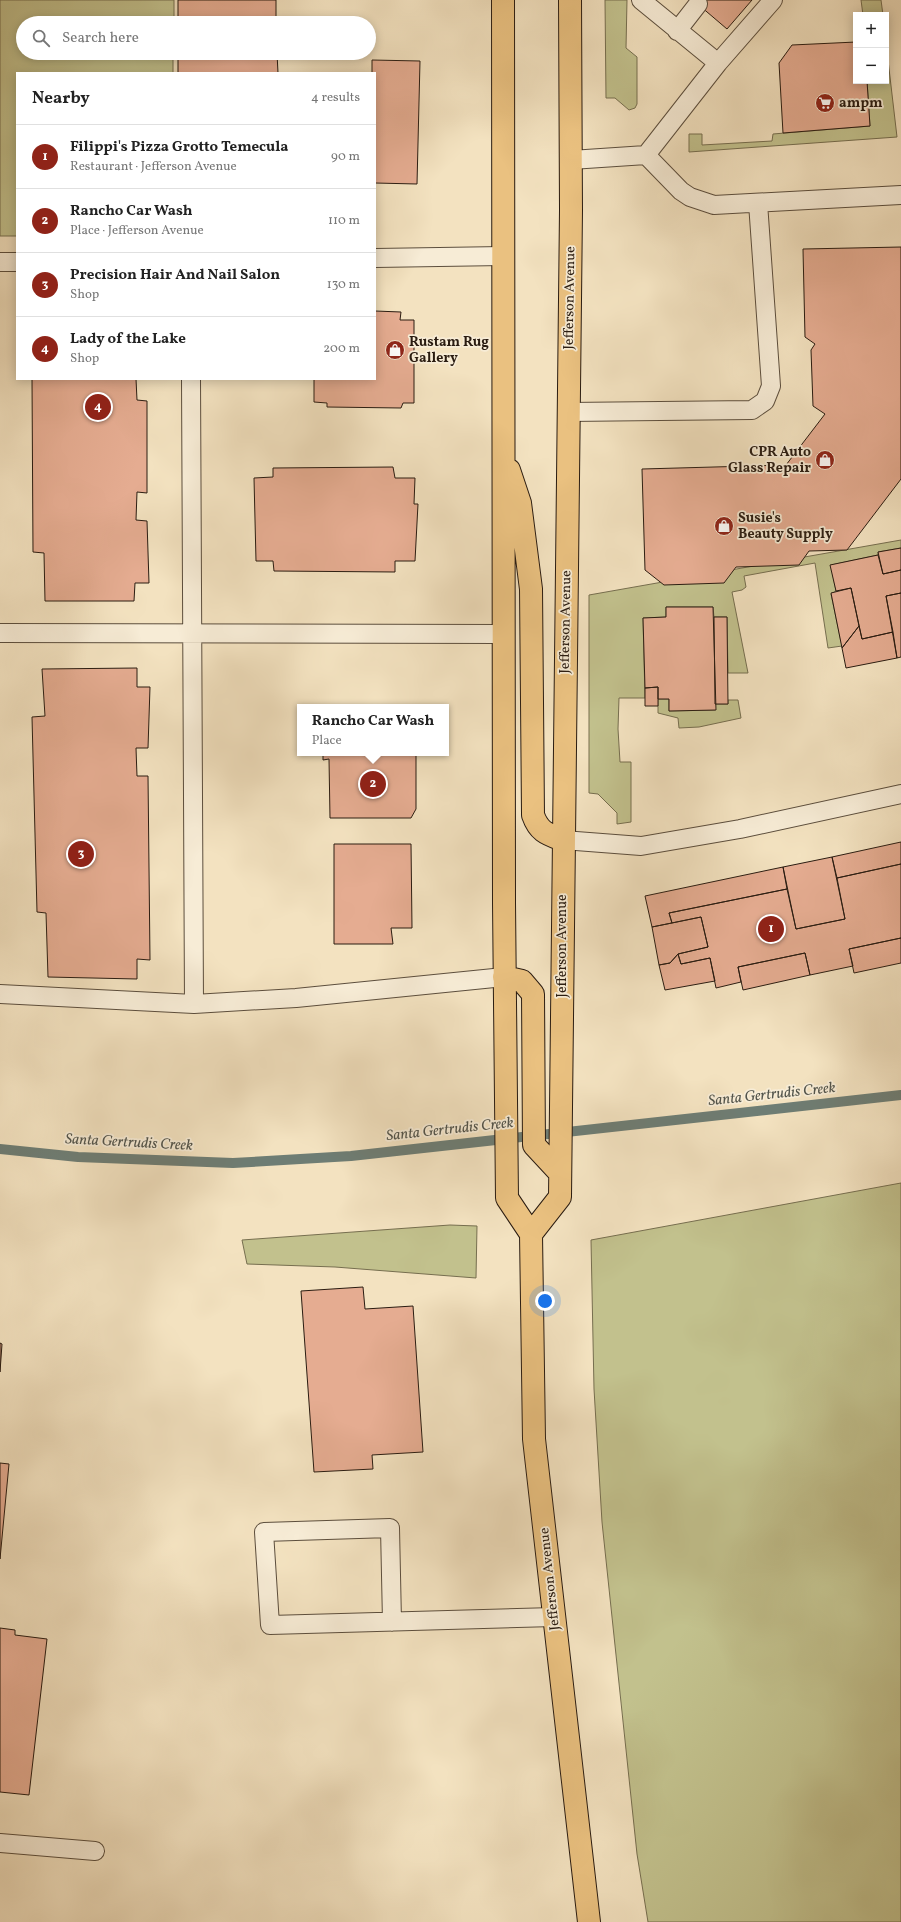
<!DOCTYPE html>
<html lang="en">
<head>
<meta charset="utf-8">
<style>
  :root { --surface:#fff; --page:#f2f2f2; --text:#222; --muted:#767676; --line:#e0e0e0; --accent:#8f2418 }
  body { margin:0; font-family:Vollkorn,serif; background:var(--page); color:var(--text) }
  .controls { position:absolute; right:12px; top:12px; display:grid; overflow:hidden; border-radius:0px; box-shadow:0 2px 10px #0003 }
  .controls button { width:36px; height:36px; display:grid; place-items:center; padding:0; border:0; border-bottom:1px solid var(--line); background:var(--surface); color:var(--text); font:20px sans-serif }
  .you { position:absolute; left:545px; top:1301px; width:14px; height:14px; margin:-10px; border:3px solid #fff; border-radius:50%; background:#1a73e8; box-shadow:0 0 0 6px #1a73e833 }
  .badge { display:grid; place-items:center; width:26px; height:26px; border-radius:50%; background:var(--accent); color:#fff; font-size:13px; font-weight:700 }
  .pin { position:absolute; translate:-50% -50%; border:2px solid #fff; box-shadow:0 1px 4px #0006 }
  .popup { position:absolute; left:297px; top:704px; width:152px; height:52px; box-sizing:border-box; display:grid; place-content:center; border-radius:0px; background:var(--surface); filter:drop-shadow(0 1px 3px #0005); font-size:13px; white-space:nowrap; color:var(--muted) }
  .popup b { font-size:15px; color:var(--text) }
  .popup::after { content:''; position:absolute; left:50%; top:100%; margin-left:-8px; border:8px solid transparent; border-top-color:var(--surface) }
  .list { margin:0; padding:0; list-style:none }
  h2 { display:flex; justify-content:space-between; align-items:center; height:52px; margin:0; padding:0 16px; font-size:17px }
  h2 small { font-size:13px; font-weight:400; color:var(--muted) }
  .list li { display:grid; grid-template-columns:26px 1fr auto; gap:12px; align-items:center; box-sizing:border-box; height:64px; padding:0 16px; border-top:1px solid var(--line) }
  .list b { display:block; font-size:15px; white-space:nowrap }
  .list p { margin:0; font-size:13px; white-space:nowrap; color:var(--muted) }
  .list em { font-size:13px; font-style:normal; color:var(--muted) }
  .icon { flex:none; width:22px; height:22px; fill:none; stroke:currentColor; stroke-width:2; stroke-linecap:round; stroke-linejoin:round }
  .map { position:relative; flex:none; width:901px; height:1922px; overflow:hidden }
  .search { position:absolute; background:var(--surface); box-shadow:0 2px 10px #0003; left:16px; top:16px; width:360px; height:44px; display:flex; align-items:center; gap:10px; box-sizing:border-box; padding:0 14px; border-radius:22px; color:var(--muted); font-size:15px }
  .panel { position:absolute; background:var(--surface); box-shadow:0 2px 10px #0003; left:16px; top:72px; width:360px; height:308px; border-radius:0px }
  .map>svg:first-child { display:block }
  .green { fill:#c2c18d; stroke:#766e4f }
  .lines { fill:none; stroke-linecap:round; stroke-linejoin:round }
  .stream { stroke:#6e7d74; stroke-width:10 }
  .building { fill:#e5ac91; stroke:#2a1c11 }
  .lane-casing { stroke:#5c4e3d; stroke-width:20 }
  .primary-casing { stroke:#2a1c11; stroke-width:24 }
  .lane { stroke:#f7ecd6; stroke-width:18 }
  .primary { stroke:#eac180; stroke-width:22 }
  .labels { text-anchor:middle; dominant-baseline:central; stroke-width:3.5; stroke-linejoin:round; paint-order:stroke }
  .poi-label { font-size:14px; font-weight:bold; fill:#2a1c11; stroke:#f7ecd6; text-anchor:start }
  .street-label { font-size:14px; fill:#2a1c11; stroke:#f7ecd6 }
  .water-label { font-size:15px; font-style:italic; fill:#52544b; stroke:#f7ecd6 }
</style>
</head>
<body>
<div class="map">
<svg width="901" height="1922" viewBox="0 0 901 1922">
  <rect width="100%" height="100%" fill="#f3e2c0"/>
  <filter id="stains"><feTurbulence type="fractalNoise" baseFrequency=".005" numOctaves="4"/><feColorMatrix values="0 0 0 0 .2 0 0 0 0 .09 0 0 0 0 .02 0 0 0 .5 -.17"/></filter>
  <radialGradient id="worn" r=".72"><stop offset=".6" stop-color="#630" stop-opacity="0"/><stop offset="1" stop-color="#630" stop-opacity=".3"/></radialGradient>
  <!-- green -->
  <path class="green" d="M 0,0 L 174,0 L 174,23 L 23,23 L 23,53 L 173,53 L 173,73 L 17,73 L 17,236 L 0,236 Z
    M 605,0 L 627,0 L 626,48 L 637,57 L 637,104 L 635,108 L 629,110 L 615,98 L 606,98 Z
    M 861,0 L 881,0 L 883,15 L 863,15 Z
    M 886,43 L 897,137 L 689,152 L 689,134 L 702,134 L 702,145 L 772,141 L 773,134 L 870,126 L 867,81 L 886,81 Z
    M 901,540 L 901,548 L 878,552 L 878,555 L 831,565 L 836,591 L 831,594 L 842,646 L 828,648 L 815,563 L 744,576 L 746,587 L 742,590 L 732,592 L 748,673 L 728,673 L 727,617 L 714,617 L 713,607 L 666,607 L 666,617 L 643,618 L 645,698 L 619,698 L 618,729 L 620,762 L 631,762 L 631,822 L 617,824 L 617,813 L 598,794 L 589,793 L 589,595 Z
    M 658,699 L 669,699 L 669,711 L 715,710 L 715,704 L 728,704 L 728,700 L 738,700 L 741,718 L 699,727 L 679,728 L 678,718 L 658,713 Z
    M 901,1183 L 901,1922 L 648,1922 L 637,1854 L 602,1522 L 594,1389 L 591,1240 Z
    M 450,1225 L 477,1226 L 476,1278 L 335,1267 L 247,1264 L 242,1240 Z"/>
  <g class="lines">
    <!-- stream -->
    <path class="stream" d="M 0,1149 L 78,1157 L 233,1163 L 351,1156 L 901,1095"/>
  </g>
  <!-- building -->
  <path class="building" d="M 178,0 L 276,0 L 276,23 L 178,23 Z
    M 693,0 L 752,0 L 727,29 Z
    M 856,42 L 856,81 L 867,81 L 870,126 L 783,133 L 779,63 L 792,45 Z
    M 178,53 L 277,53 L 278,73 L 178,73 Z
    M 372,60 L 420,61 L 417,184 L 375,183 L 375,73 L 372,73 Z
    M 901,247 L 901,479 L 847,550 L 809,551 L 799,565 L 736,567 L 724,583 L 664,585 L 645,570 L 642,469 L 786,465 L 825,414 L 813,406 L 811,350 L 815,344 L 805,337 L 803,249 Z
    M 375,311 L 401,312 L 400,320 L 414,320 L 414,403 L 403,403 L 401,408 L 327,407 L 327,403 L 314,402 L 314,379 L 375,379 Z
    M 32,379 L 136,379 L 137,400 L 147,401 L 147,493 L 137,492 L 136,520 L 147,521 L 149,583 L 135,583 L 134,601 L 45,601 L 44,553 L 33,552 Z
    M 393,467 L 395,478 L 415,478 L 414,504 L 418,504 L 415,561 L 395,561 L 395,572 L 274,571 L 273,561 L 256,561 L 254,478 L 273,477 L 273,468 Z
    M 901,548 L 901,570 L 883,574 L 878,552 Z
    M 878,555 L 883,574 L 901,570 L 901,593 L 886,596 L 893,632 L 862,639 L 851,588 L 836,591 L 830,565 Z
    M 851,588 L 859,626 L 842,648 L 831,593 Z
    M 901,593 L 901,657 L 897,658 L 886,596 Z
    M 666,607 L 713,607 L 716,710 L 669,711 L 669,699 L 658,699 L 658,687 L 645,688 L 643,618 L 666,617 Z
    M 714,617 L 727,617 L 728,704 L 715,704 Z
    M 859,626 L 862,639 L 893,632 L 897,658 L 846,668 L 842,648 Z
    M 137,668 L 137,687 L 150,687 L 148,748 L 136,748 L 137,776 L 148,776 L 150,960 L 137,959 L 137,979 L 48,977 L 46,913 L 37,912 L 32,717 L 45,716 L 42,669 Z
    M 658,687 L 658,706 L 645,706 L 645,688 Z
    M 323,753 L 416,753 L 416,809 L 411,818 L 330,818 L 329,759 L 323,760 Z
    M 901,842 L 901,864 L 837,878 L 832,857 Z
    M 334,844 L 411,844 L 412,928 L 391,928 L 393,944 L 334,944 Z
    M 832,857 L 845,919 L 796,929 L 783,867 Z
    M 901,864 L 901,938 L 849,949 L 853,966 L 810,975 L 805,953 L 738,967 L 741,982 L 716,988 L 710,958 L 681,964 L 678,954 L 708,947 L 701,917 L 672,923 L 669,913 L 787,889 L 796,929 L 845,919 L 837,878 Z
    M 783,867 L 787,889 L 669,913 L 672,923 L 652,927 L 645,896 Z
    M 701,917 L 708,947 L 678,954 L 670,963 L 659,965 L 652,927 Z
    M 901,938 L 901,963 L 854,973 L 849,949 Z
    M 805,953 L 810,975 L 743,990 L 738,967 Z
    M 678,954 L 681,964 L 710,958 L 715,981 L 665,990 L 659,965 L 670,963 Z
    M 363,1287 L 365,1309 L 413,1306 L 423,1452 L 372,1455 L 373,1469 L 314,1472 L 301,1291 Z
    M 0,1343 L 2,1344 L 0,1372 Z
    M 0,1463 L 9,1464 L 0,1559 Z
    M 0,1628 L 15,1630 L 15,1635 L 47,1639 L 29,1795 L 0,1792 Z"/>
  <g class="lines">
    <!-- lane casing -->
    <g class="lane-casing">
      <path id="lane" d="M 641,0 L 718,63
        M 773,0 L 718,63 L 646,155 L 681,191 L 690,197 L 714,205 L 901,195
        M 677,31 L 698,4
        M 571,160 L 646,155
        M 375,258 L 503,256
        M 0,262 L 17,262
        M 191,379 L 194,1004
        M 568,412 L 752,410 L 765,401 L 771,386 L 758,203
        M 0,633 L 504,634
        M 563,840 L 641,846 L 740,829 L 901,794
        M 0,994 L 194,1004 L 296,998 L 504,977
        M 392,1622 L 390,1528 L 264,1532 L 270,1625 L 554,1617
        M 0,1843 L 95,1851"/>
    </g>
    <!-- primary casing -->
    <g class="primary-casing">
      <path id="primary" d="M 503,0 L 504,903 L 507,1198 L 531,1234 L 534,1439 L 589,1922
        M 509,470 L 520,503 L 531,589 L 533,815 C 539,832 547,834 563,840
        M 504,977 L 522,981 L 533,994 L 534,1145 L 560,1173
        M 531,1234 L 560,1197 L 571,210 L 570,0"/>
    </g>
    <!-- lane -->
    <use href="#lane" class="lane"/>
    <!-- primary -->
    <use href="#primary" class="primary"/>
  </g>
  <!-- icons -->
  <defs>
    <g id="supermarket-disc" transform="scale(1)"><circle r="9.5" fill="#8f2418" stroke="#f7ecd6"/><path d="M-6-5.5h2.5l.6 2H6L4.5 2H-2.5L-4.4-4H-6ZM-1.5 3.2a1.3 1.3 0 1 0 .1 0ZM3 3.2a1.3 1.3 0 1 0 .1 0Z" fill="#fff"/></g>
    <g id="shop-disc" transform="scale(1)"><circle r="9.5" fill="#8f2418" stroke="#f7ecd6"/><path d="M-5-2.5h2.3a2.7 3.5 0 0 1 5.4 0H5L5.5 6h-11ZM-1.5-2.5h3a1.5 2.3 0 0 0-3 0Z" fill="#fff"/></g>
  </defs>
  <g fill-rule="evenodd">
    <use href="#supermarket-disc" x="825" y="103"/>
    <use href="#shop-disc" x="395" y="350"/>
    <use href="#shop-disc" x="825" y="460"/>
    <use href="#shop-disc" x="724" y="526"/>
  </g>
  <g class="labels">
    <!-- poi labels -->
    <g class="poi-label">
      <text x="839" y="103">ampm</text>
      <text x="409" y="342">Rustam Rug<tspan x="409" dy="16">Gallery</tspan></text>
      <text x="811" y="452" text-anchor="end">CPR Auto<tspan x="811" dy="16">Glass Repair</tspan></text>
      <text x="738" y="518">Susie's<tspan x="738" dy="16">Beauty Supply</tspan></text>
    </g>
    <!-- street labels -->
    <g class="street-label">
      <text transform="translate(570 298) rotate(-89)">Jefferson Avenue</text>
      <text transform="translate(566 622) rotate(-89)">Jefferson Avenue</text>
      <text transform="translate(562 946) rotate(-90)">Jefferson Avenue</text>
      <text transform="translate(550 1579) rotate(-96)">Jefferson Avenue</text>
    </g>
    <!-- water labels -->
    <g class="water-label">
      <text transform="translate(772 1095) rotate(-6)">Santa Gertrudis Creek</text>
      <text transform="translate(450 1130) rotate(-6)">Santa Gertrudis Creek</text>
      <text transform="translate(129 1143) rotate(3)">Santa Gertrudis Creek</text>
    </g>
  </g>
  <rect width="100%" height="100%" filter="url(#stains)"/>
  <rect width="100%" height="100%" fill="url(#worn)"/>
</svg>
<div class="controls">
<button>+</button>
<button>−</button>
</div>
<div class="you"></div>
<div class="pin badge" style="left:771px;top:929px">1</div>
<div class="pin badge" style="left:373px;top:784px">2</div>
<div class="popup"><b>Rancho Car Wash</b>Place</div>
<div class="pin badge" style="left:81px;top:854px">3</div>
<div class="pin badge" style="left:98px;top:407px">4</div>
<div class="search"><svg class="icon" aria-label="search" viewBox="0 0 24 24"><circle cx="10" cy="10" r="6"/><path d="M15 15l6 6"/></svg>Search here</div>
<section class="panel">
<h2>Nearby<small>4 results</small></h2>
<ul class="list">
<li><span class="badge">1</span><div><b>Filippi's Pizza Grotto Temecula</b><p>Restaurant · Jefferson Avenue</p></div><em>90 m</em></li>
<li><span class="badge">2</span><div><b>Rancho Car Wash</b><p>Place · Jefferson Avenue</p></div><em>110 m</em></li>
<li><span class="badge">3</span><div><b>Precision Hair And Nail Salon</b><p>Shop</p></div><em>130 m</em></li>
<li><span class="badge">4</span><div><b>Lady of the Lake</b><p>Shop</p></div><em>200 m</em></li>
</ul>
</section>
</div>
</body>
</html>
